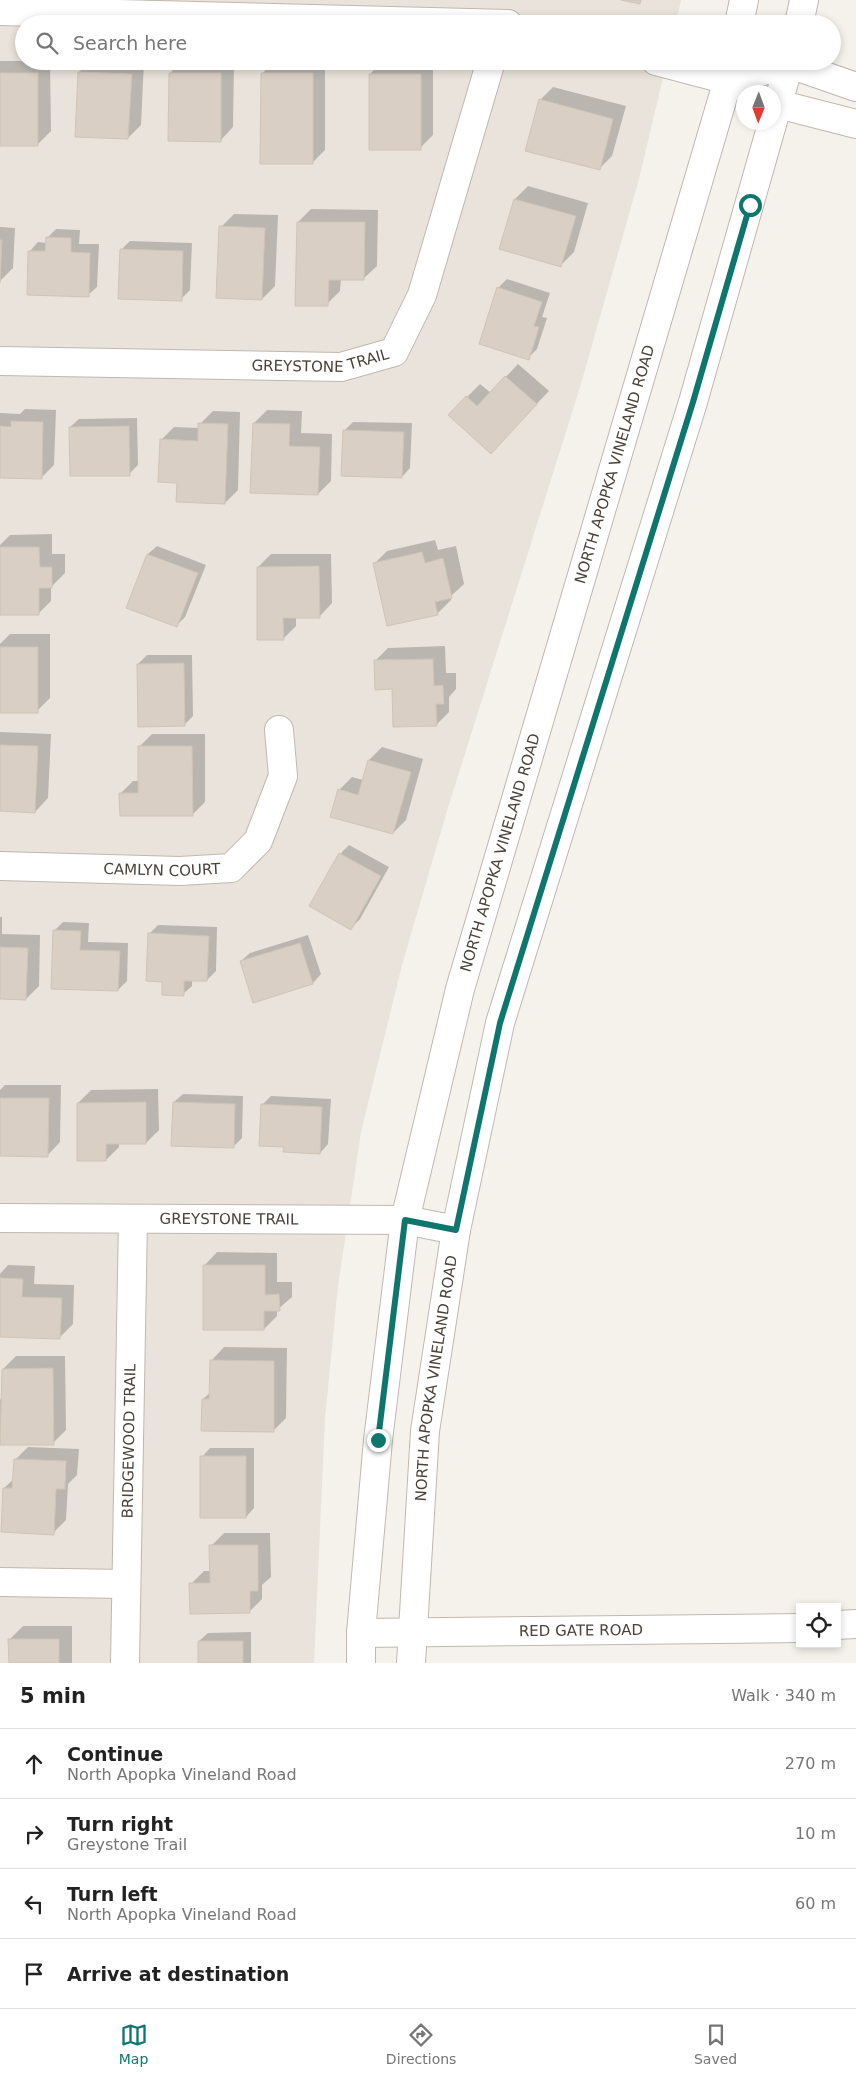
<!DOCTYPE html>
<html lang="en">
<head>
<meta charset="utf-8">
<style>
  :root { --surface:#fff; --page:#f6f6f6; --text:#222; --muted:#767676; --line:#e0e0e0; --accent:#0f766e }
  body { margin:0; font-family:"DejaVu Sans",sans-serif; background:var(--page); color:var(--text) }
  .controls { position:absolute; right:15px; bottom:15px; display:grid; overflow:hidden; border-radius:0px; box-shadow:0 2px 8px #0003 }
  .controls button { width:45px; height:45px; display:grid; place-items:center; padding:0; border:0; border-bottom:1px solid var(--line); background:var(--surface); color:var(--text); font:25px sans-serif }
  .compass { position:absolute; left:736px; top:85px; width:45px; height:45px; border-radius:50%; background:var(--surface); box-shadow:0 2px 8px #0003; rotate:181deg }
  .stop { position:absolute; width:15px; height:15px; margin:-11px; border:4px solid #0f766e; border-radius:50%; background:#fff }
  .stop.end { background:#0f766e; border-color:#fff; box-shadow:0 1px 5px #0008 }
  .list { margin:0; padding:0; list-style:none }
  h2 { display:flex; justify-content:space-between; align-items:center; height:65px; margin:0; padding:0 20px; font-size:21px }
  h2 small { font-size:16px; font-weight:400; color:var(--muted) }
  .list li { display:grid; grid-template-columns:32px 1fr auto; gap:15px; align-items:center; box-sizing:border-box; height:70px; padding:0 20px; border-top:1px solid var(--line) }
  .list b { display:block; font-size:19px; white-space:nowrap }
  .list p { margin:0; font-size:16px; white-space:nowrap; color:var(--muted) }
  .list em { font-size:16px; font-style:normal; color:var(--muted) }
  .icon { flex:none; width:28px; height:28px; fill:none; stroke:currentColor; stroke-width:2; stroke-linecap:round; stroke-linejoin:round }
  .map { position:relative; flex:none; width:856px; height:1663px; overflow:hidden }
  .search { position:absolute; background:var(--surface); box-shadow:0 2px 8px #0003; left:15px; right:15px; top:15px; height:55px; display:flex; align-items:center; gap:12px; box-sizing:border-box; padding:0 18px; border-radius:28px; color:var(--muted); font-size:19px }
  .sheet { height:345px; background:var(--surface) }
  nav { display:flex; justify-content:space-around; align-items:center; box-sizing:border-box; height:70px; border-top:1px solid var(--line); background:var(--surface); font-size:14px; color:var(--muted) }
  nav a { display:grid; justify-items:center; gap:2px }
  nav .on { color:var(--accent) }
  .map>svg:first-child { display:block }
  .residential { fill:#e9e3db }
  .shadow { fill:#0003 }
  .building { fill:#d9cfc5; stroke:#d0c4b6 }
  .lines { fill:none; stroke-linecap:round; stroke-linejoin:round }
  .minor-casing { stroke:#c0b8af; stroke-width:30 }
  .tertiary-casing { stroke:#c0b8af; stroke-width:30 }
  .minor { stroke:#fff; stroke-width:28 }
  .tertiary { stroke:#fff; stroke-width:28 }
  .route { stroke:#0f766e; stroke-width:6 }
  .labels { text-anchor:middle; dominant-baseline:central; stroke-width:4; stroke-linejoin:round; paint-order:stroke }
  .street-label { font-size:15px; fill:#49423a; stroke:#fff }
</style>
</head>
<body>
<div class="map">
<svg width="856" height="1663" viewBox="0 0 856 1663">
  <rect width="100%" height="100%" fill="#f5f2ec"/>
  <!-- residential -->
  <path class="residential" d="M 0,0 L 681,0 L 676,24 L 24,24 L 24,61 L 667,61 L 639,179 L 581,384 L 447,811 L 402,965 L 361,1132 L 338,1286 L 325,1419 L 314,1663 L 0,1663 Z"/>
  <!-- shadow -->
  <path class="shadow" d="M 0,61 L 50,61 L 51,131 L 38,144 L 0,145 Z
    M 90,61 L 144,62 L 141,125 L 128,138 L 79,72 Z
    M 182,61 L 234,61 L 233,127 L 220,141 L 170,73 Z
    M 274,61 L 325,61 L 325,150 L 312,163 L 262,74 Z
    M 383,61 L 433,62 L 433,135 L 420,148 L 370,74 Z
    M 553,87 L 626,106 L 612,156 L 599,169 L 540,100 Z
    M 528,186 L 588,203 L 574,252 L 561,265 L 501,248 L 515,199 Z
    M 311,209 L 378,210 L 377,266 L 363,279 L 341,279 L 340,291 L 327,304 L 298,222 Z
    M 234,214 L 278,215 L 275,286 L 262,299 L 221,227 Z
    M 0,227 L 15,228 L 13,268 L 0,281 Z
    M 56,229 L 80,230 L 79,244 L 99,244 L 97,287 L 88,295 L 30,251 L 38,242 L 47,243 L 47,238 Z
    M 130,241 L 192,243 L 190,290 L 181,299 L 121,250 Z
    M 507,279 L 550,293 L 542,317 L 547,318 L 537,349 L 528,358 L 498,288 Z
    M 518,364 L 549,391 L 491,452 L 467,397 L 480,384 L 491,393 Z
    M 25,409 L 56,410 L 54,465 L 41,478 L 0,477 L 0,413 L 20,414 Z
    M 267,410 L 302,411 L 301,433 L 332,434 L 331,481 L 318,494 L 254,423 Z
    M 213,411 L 240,412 L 238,490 L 225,503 L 178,481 L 161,440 L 174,427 L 199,428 L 200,424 Z
    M 137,418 L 138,465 L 129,474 L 70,427 L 79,419 Z
    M 353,422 L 412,423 L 410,468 L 402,477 L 344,431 Z
    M 52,534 L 52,554 L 65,554 L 65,573 L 51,587 L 51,601 L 38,614 L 0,614 L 0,545 L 10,535 Z
    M 435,540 L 438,550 L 456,546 L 464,584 L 450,597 L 451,600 L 438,613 L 388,625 L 374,564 L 387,551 Z
    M 157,546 L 206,565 L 185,617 L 176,626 L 148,554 Z
    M 271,554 L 331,554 L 332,603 L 319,617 L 296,617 L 296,626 L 283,639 L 258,567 Z
    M 10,634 L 50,634 L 50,698 L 37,711 L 0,712 L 0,644 Z
    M 445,646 L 446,673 L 456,673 L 456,689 L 449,697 L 449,712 L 436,725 L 393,688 L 375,661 L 388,648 Z
    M 147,655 L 192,655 L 193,716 L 184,725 L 138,664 Z
    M 0,732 L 51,734 L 48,798 L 35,812 L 0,810 Z
    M 152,734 L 205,734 L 205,802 L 192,815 L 120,794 L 133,781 L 139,781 L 139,747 Z
    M 382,747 L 423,759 L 406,820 L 393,833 L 339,790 L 352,777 L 363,780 L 369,760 Z
    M 349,845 L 389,867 L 360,919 L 351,928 L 311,906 L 340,854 Z
    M 0,917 L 2,917 L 2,934 L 40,935 L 39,986 L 26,999 L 0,998 Z
    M 63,922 L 89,923 L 88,942 L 128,943 L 127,981 L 118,990 L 55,930 Z
    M 158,925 L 217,927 L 216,971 L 207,980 L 192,980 L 192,986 L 183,994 L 164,981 L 149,934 Z
    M 308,935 L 321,974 L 313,983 L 241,961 L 250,953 Z
    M 5,1085 L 61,1085 L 60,1142 L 47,1156 L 0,1155 L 0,1090 Z
    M 158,1089 L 159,1130 L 146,1143 L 119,1143 L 119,1147 L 106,1160 L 78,1103 L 91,1090 Z
    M 183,1094 L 243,1096 L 242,1138 L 233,1147 L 174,1102 Z
    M 271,1096 L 331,1099 L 328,1144 L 320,1153 L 285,1146 L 262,1105 Z
    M 217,1252 L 277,1253 L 277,1282 L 292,1282 L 292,1297 L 277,1310 L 277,1316 L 264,1329 L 204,1266 Z
    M 8,1265 L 35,1266 L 34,1284 L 74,1285 L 73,1324 L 60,1337 L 0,1335 L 0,1274 Z
    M 224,1347 L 287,1348 L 286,1418 L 273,1431 L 203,1399 L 211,1392 L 211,1361 Z
    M 16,1356 L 65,1356 L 66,1430 L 53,1443 L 0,1444 L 0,1400 L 4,1396 L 3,1369 Z
    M 28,1447 L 79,1449 L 77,1475 L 68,1484 L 66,1520 L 53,1533 L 4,1488 L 14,1479 L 15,1460 Z
    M 210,1448 L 254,1448 L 254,1508 L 246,1517 L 202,1457 Z
    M 224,1533 L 270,1533 L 271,1577 L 262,1585 L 262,1599 L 249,1612 L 191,1584 L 204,1571 L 211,1571 L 211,1546 Z
    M 23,1626 L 72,1626 L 72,1663 L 10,1663 L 10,1639 Z
    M 251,1632 L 251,1663 L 199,1663 L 199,1641 L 208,1633 Z"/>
  <!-- building -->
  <path class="building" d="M 621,0 L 641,0 L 640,4 Z
    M 78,72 L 132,74 L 128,139 L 75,137 Z
    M 0,73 L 38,73 L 38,146 L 0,146 Z
    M 169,73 L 221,73 L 221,142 L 168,141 Z
    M 261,73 L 313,73 L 313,164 L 260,164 Z
    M 369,74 L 421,74 L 421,150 L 369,150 Z
    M 539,99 L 613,119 L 600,170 L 525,151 Z
    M 514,199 L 576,216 L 561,267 L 499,249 Z
    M 297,222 L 365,222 L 364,280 L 329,280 L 328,306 L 295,306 Z
    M 219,226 L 265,228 L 262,300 L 216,298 Z
    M 46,237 L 71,238 L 71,252 L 90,253 L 89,297 L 27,295 L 28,251 L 45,251 Z
    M 0,240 L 2,240 L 0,283 Z
    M 120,249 L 183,251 L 182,301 L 118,299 Z
    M 497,287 L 542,302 L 534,326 L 539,327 L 529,360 L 479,344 Z
    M 505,376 L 537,404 L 491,454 L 448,415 L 466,396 L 477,406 Z
    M 11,421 L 43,422 L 42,479 L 0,478 L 0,426 L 11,427 Z
    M 198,423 L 228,424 L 225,504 L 176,502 L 177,483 L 158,482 L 160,439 L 198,441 Z
    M 253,423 L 290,424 L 289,446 L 320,447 L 318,495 L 250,493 Z
    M 129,426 L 130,476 L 70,476 L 69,427 Z
    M 343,430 L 404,432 L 402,478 L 341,476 Z
    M 0,547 L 39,547 L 40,567 L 52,567 L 52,588 L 39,588 L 39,615 L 0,615 Z
    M 422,552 L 425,563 L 443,558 L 452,598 L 435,602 L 438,615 L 387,626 L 373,563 Z
    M 147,554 L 198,573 L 177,627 L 126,608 Z
    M 319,566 L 320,618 L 283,618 L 284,640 L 257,640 L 257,567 Z
    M 0,647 L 38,647 L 38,713 L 0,713 Z
    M 433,659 L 434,686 L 443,685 L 444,704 L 436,704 L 437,726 L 393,727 L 392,689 L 375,690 L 374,660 Z
    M 184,663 L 185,726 L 138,727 L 137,664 Z
    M 0,745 L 38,746 L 35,813 L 0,811 Z
    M 138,746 L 192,746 L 193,816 L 120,816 L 119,793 L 138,793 Z
    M 368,760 L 411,772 L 393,834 L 330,817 L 338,789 L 358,795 Z
    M 339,853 L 381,876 L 351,930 L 309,906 Z
    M 53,930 L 81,931 L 80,950 L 120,951 L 118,991 L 51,989 Z
    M 148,933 L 209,936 L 207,981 L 184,981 L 184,996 L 162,995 L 162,982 L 146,981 Z
    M 300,943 L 313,984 L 253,1003 L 240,961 Z
    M 0,947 L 28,948 L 26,1000 L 0,999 Z
    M 0,1098 L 49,1098 L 48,1157 L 0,1156 Z
    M 146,1102 L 146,1144 L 106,1144 L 106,1161 L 77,1161 L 77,1103 Z
    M 173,1102 L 235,1104 L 234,1148 L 171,1146 Z
    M 261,1104 L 322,1107 L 320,1154 L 283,1152 L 284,1147 L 259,1146 Z
    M 203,1265 L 265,1265 L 265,1295 L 279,1294 L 280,1311 L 264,1311 L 264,1330 L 203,1330 Z
    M 0,1278 L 23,1279 L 22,1297 L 62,1298 L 60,1339 L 0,1337 Z
    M 210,1360 L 274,1361 L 274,1432 L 201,1431 L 202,1399 L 209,1399 Z
    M 53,1368 L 54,1445 L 0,1445 L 2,1369 Z
    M 200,1456 L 246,1456 L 246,1518 L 200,1518 Z
    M 14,1459 L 66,1461 L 65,1489 L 56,1489 L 54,1535 L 1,1532 L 3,1488 L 12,1488 Z
    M 209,1545 L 258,1545 L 258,1591 L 250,1591 L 250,1613 L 190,1614 L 189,1583 L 210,1583 Z
    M 8,1639 L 59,1639 L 59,1663 L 9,1663 Z
    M 198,1641 L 243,1641 L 243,1663 L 198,1663 Z"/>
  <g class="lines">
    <!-- minor casing -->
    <g class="minor-casing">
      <g id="minor">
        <path d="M 0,11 L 508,24"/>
        <path d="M 656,61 L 728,80 L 745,88"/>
        <path d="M 728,80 L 790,64 L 856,87"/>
        <path d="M 774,103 L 856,124"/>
        <path id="s1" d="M 0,361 L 341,367 L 394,352 L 422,295 L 491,61"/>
        <path id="s2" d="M 0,866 L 180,871 L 231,868 L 258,841 L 283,776 L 279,730"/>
        <path id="s3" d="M 0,1218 L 405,1220 L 456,1230"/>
        <path d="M 0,1582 L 126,1584"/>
        <path d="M 837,1625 L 856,1624"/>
        <path id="s4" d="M 361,1633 L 800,1628"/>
        <path id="s5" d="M 125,1663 L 133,1219"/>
      </g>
    </g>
    <!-- tertiary casing -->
    <g class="tertiary-casing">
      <g id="tertiary">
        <path d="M 739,24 L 744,0"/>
        <path d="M 799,24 L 804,0"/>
        <path id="s6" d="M 361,1663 L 361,1633 L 378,1440 L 405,1220 L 460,989 L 728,80 L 732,61"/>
        <path id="s7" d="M 411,1663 L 425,1431 L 456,1230 L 500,1023 L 693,402 L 790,61"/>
      </g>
    </g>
    <!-- minor -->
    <use href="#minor" class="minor"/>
    <!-- tertiary -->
    <use href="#tertiary" class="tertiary"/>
  </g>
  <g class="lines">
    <!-- route -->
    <path class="route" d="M 378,1440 L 405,1220 L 456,1230 L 500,1023 L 693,402 L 750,205"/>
  </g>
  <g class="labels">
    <!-- street labels -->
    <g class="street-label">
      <text stroke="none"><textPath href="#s1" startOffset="321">GREYSTONE TRAIL</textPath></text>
      <text stroke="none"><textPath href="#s6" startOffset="1230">NORTH APOPKA VINELAND ROAD</textPath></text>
      <text stroke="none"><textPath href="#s6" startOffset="825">NORTH APOPKA VINELAND ROAD</textPath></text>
      <text stroke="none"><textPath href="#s2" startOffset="162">CAMLYN COURT</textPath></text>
      <text stroke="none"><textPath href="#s3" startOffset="229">GREYSTONE TRAIL</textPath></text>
      <text stroke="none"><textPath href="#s7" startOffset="286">NORTH APOPKA VINELAND ROAD</textPath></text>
      <text stroke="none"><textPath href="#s5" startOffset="222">BRIDGEWOOD TRAIL</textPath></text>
      <text stroke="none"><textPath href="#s4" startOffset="220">RED GATE ROAD</textPath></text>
    </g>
  </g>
</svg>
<div class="controls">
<button><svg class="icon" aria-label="locate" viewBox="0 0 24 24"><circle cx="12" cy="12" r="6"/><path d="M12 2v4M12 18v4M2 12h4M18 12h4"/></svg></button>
</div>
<svg class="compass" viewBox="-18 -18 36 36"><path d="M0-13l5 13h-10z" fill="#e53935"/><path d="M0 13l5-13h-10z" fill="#767676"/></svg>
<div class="stop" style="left:750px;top:205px"></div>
<div class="stop end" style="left:378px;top:1440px"></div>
<div class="search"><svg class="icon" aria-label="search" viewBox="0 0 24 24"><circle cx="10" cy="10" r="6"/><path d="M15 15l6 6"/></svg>Search here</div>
</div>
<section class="sheet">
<h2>5 min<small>Walk · 340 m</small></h2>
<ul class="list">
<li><svg class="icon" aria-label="ahead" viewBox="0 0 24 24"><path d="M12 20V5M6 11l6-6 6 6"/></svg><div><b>Continue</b><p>North Apopka Vineland Road</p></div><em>270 m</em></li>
<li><svg class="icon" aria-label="right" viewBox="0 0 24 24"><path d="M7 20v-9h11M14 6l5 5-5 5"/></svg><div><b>Turn right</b><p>Greystone Trail</p></div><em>10 m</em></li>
<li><svg class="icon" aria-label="left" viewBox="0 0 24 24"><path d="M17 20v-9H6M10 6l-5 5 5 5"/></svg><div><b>Turn left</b><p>North Apopka Vineland Road</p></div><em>60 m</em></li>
<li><svg class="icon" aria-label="arrive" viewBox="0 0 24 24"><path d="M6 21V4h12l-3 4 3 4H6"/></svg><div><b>Arrive at destination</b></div></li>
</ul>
</section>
<nav>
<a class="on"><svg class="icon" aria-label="map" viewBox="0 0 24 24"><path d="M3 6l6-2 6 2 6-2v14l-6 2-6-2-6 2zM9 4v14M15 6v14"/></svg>Map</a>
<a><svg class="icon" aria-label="directions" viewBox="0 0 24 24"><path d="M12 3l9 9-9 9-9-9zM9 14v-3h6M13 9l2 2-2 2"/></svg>Directions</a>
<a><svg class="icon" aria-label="saved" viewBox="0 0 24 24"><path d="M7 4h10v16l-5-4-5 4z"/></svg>Saved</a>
</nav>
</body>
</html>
